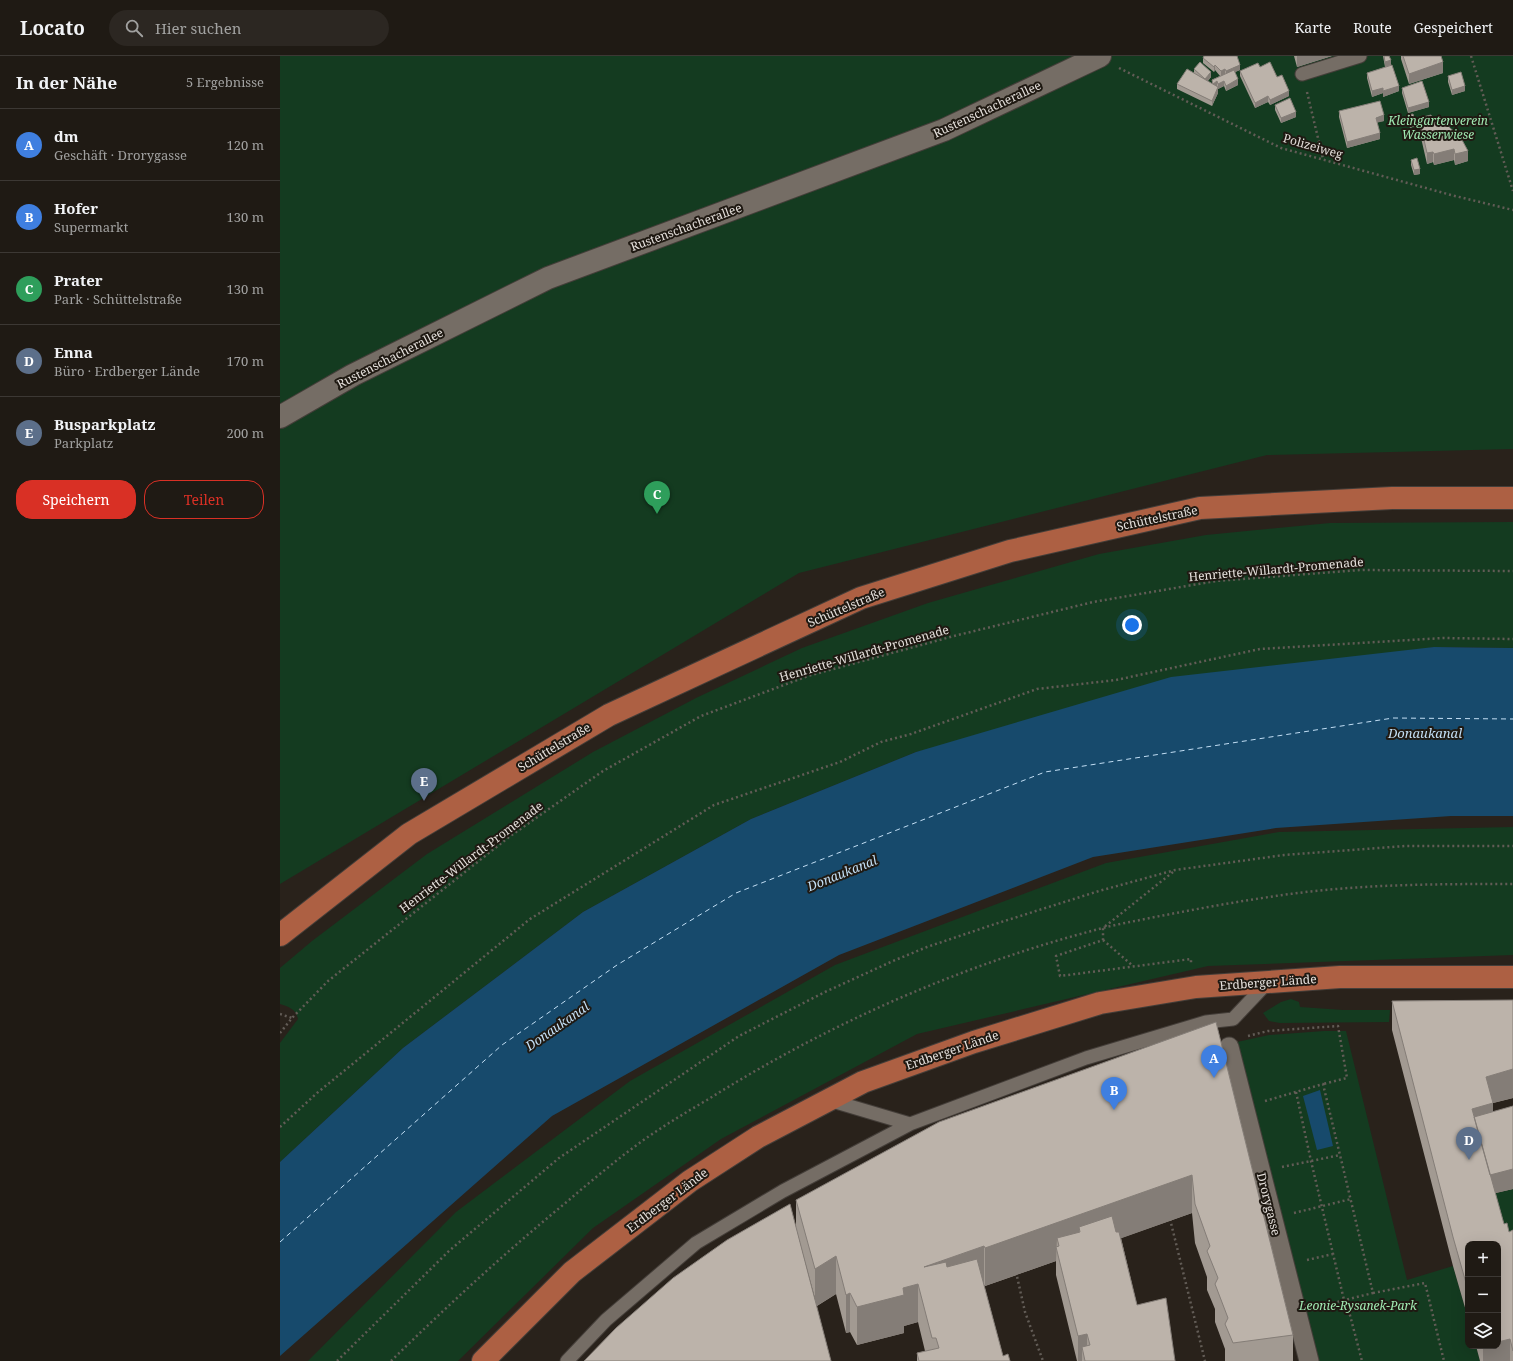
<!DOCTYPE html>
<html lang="de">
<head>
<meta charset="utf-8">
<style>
  :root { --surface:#1f1a14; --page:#2c2722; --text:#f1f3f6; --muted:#a1a1a0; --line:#3c3834; --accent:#d93025 }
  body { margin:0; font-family:"Noto Serif",serif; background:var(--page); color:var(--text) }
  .controls { position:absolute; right:12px; bottom:12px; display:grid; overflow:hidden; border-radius:8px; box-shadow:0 4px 16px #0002 }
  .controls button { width:36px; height:36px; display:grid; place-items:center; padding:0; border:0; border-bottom:1px solid var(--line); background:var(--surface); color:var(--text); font:20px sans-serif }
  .you { position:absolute; left:852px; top:569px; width:14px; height:14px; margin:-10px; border:3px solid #fff; border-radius:50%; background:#1a73e8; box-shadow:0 0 0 6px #1a73e833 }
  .badge { display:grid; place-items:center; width:26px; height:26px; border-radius:50%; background:var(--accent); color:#fff; font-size:13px; font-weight:700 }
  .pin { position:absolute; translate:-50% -33px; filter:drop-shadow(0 1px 2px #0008) }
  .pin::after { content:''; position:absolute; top:21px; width:14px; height:12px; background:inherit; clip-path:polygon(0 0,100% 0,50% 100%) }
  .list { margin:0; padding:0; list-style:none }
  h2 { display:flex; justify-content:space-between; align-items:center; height:52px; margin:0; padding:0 16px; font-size:17px }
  h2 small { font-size:13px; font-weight:400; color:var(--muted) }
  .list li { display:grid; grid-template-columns:26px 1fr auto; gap:12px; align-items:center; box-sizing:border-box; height:72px; padding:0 16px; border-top:1px solid var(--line) }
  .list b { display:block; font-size:15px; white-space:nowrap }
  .list p { margin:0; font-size:13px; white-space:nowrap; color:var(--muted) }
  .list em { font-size:13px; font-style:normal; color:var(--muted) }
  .actions { display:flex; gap:8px; padding:12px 16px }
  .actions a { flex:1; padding:9px 0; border:1px solid var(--accent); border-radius:16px; text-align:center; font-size:14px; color:var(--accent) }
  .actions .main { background:var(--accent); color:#fff }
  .icon { flex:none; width:22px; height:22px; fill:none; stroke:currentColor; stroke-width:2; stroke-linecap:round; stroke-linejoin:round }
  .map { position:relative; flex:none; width:1233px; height:1305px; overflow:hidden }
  header { display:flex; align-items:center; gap:24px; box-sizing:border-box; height:56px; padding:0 20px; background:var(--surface); border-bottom:1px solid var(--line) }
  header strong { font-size:19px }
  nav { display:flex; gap:22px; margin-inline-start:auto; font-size:14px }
  .search { width:280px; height:36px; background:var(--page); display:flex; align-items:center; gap:10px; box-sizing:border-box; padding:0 14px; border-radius:22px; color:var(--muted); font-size:15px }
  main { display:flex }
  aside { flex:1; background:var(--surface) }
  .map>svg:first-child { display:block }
  .green { fill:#143b20 }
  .water { fill:#174a6c }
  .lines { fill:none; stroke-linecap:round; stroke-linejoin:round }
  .ferry { stroke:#c3dff5; stroke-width:1; stroke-dasharray:5 4; stroke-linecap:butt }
  .service-casing { stroke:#443e39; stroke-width:15 }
  .pedestrian-casing { stroke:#443e39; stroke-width:21 }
  .minor-casing { stroke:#443e39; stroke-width:24 }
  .primary-casing { stroke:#443e39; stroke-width:24 }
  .path { stroke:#625c56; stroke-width:2.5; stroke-dasharray:2 3; stroke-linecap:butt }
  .service { stroke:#756d65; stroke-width:13 }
  .pedestrian { stroke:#756d65; stroke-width:19 }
  .minor { stroke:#756d65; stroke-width:22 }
  .primary { stroke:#ad6043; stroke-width:22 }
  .wall { fill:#a29a92 }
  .shaded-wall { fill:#847d77 }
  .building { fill:#bcb3aa; stroke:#847d77 }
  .labels { text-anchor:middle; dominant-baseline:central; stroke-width:4; stroke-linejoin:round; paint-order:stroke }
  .street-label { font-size:12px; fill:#e5e0dc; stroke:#1f1912 }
  .park-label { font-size:12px; font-style:italic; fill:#a0eab2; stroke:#1f1912 }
  .water-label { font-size:13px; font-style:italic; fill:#c3dff5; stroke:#1f1912 }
</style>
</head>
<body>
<header>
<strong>Locato</strong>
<div class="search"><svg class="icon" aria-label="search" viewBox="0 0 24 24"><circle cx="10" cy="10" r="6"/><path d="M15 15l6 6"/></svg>Hier suchen</div>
<nav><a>Karte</a><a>Route</a><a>Gespeichert</a></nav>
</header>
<main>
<aside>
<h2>In der Nähe<small>5 Ergebnisse</small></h2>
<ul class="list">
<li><span class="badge" style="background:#3f7fe0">A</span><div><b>dm</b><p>Geschäft · Drorygasse</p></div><em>120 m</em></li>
<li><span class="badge" style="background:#3f7fe0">B</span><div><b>Hofer</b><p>Supermarkt</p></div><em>130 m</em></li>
<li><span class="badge" style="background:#2e9e5b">C</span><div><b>Prater</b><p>Park · Schüttelstraße</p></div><em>130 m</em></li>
<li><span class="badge" style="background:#5c6f8a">D</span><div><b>Enna</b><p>Büro · Erdberger Lände</p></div><em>170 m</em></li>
<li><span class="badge" style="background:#5c6f8a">E</span><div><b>Busparkplatz</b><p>Parkplatz</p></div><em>200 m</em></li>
</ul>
<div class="actions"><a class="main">Speichern</a><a>Teilen</a></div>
</aside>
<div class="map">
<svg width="1233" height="1305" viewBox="0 0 1233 1305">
  <rect width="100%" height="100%" fill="#29221b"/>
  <!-- green -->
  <path class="green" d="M 0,0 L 1233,0 L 1233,393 L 987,399 L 519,517 L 0,828 Z
    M 1233,466 L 1233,592 L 1154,591 L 636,696 L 471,763 L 303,856 L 123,992 L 0,1106 L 0,987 L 18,963 C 16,953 9,951 0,948 L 0,912 L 32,885 L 147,798 L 313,696 L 416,642 L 522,592 L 648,547 L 819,498 L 926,479 L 1050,467 Z
    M 1233,771 L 1233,899 L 928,910 L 637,978 L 441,1083 L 313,1172 L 178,1305 L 28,1305 L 176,1156 L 350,1025 L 555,909 L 826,807 L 999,776 Z
    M 1011,943 L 1019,946 L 1020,951 L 1063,954 L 1110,954 L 1109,966 L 1000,967 L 989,965 L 983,957 L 1001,946 Z
    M 1044,975 L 1066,975 L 1127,1224 L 1173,1210 L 1188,1262 L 1188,1290 L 1196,1290 L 1200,1305 L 1035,1305 L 957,986 L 989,979 Z
    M 1233,1133 L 1233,1203 L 1208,1139 Z"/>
  <!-- water -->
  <path class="water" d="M 1154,591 L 1233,592 L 1233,760 L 1171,760 L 996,772 L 813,801 L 559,899 L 272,1060 L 0,1300 L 0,1106 L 123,992 L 303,856 L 471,763 L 636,696 L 891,621 Z
    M 1040,1034 L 1053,1090 L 1037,1094 L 1023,1040 Z"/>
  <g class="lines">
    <!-- ferry -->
    <path class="ferry" d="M 0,1186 L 222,989 L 337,909 L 456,837 L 765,716 L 1113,662 L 1233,663"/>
    <!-- service casing -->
    <g class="service-casing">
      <path id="service" d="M 1022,18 L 1080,0
        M 549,1044 L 630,1068
        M 287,1305 L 326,1264 L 416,1187 L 503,1135 L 630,1068 L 806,1002 L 926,966 L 953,963 L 988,926"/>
    </g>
    <!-- pedestrian casing -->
    <g class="pedestrian-casing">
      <path id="pedestrian" d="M 949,991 L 1029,1305"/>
    </g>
    <!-- minor casing -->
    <g class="minor-casing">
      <path id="minor" d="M 0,361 L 73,319 L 268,222 L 664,74 L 820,0"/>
    </g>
    <!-- primary casing -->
    <g class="primary-casing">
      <path id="primary" d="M 0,879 L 129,778 L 329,659 L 581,542 L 730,495 L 920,452 L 1112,442 L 1233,442
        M 203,1305 L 292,1216 L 410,1125 L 478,1081 L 583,1026 L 694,986 L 820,947 L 916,931 L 1060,921 L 1233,921"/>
    </g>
    <!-- path -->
    <path class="path" d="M 1191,0 L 1233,135
      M 839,12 L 1001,92 L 1171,139 L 1233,154
      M 1027,36 L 1043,103
      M 893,816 L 823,872 L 823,884 L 776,900 L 780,920 L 911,903 L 911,908
      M 823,884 L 853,910
      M 0,958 L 12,962
      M 0,977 L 12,962 L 48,925 L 229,781 L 323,715 L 421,660 L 528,620 L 674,580 L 813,546 L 936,525 L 1080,514 L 1233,515
      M 968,980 L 988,975 L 1058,970 L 1067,1022 L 1043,1028
      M 1016,1036 L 1031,1105 L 1064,1244
      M 985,1045 L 1043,1028 L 1093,1237 L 1037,1251
      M 0,1071 L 37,1037 L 250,863 L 434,749 L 560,706 L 601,686 L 631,678 L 757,633 L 836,624 L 980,593 L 1163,582 L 1233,583
      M 1002,1111 L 1060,1099
      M 1014,1157 L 1071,1143
      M 890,1163 L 925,1305
      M 1027,1204 L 1053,1198
      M 736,1216 L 745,1256 L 763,1305
      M 1093,1237 L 1145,1227 L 1164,1305
      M 1066,1244 L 1082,1305
      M 57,1305 L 170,1194 L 279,1102 L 459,980 L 545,936 L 613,905 L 647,891 L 715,868 L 819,835 L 895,814 L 1004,799 L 1125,790 L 1233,790
      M 111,1305 C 168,1249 227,1195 289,1144 C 311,1125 334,1106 358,1088 C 380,1072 403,1058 427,1044 C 548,968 681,909 819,873 C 837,868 856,865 875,861 C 922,852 970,843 1018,837 C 1089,828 1162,828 1233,828"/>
    <!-- service -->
    <use href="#service" class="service"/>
    <!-- pedestrian -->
    <use href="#pedestrian" class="pedestrian"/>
    <!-- minor -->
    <use href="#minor" class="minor"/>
    <!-- primary -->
    <use href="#primary" class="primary"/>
  </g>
  <!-- wall -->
  <path class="wall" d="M 1014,0 L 1052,0 L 1017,11 Z
    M 1103,0 L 1109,0 L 1111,9 L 1119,35 L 1103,41 L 1103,37 L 1092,41 L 1087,22 L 1087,17 L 1105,11 Z
    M 1121,0 L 1161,0 L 1163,17 L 1129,28 L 1121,3 Z
    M 923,2 L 960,14 L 955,16 L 958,29 L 946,35 L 944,30 L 938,33 L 938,32 L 938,37 L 932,50 L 897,33 L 897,28 L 914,17 L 914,13 L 931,21 L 928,25 L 932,28 L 932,24 L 940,20 L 935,14 L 934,16 L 923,7 Z
    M 980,11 L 997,21 L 1009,40 L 990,49 L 988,46 L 975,52 L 960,20 L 960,15 Z
    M 1168,20 L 1185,35 L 1172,39 L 1168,26 Z
    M 1122,32 L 1149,51 L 1128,57 L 1122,37 Z
    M 995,49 L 1016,61 L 1001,67 L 995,54 Z
    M 1059,55 L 1104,65 L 1097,66 L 1100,83 L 1067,92 L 1059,61 Z
    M 1128,59 L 1135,70 L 1130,72 L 1128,65 Z
    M 1139,62 L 1153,65 L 1169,71 L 1188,105 L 1175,109 L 1174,104 L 1154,109 L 1153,106 L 1147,108 L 1139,73 Z
    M 1131,104 L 1140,118 L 1134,119 L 1131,109 Z
    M 1233,944 L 1233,1042 L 1213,1047 L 1213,1056 L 1233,1050 L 1233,1133 L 1215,1137 L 1224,1168 L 1229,1176 L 1233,1174 L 1233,1305 L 1200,1305 L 1196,1290 L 1218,1290 L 1188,1188 L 1188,1262 L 1173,1210 L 1112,974 L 1112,945 Z
    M 936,966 L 1013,1279 L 1013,1305 L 945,1305 L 945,1293 L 935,1266 L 935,1253 L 927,1234 L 927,1221 L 915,1187 L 912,1157 L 841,1182 L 857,1249 L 895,1305 L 797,1305 L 776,1219 L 776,1205 L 705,1230 L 704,1229 L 723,1300 L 730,1305 L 637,1305 L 637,1297 L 645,1295 L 638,1266 L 624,1270 L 624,1277 L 577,1289 L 570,1276 L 566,1277 L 556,1238 L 537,1250 L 516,1172 L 516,1144 Z"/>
  <!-- shaded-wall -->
  <path class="shaded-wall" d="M 1017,0 L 1052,0 L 1017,11 Z
    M 1111,4 L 1111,9 L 1105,11 L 1105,6 Z
    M 1163,6 L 1163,17 L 1129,28 L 1129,18 Z
    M 935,9 L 935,14 L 934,16 L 934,11 Z
    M 960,9 L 960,14 L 946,20 L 946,15 Z
    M 945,13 L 945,18 L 941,21 L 941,15 Z
    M 931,16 L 931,21 L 925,28 L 925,23 Z
    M 958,23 L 958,29 L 946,35 L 946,30 Z
    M 937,25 L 937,31 L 933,33 L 933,28 Z
    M 944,25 L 944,30 L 938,33 L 938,28 Z
    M 1119,30 L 1119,35 L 1103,41 L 1103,35 Z
    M 1185,30 L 1185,35 L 1172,39 L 1172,34 Z
    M 938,31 L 938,37 L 932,50 L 932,45 Z
    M 1103,32 L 1103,37 L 1092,41 L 1092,35 Z
    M 1009,35 L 1009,40 L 990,49 L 990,44 Z
    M 988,40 L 988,46 L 975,52 L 975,47 Z
    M 1149,46 L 1149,51 L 1128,57 L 1128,52 Z
    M 1016,56 L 1016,61 L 1001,67 L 1001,62 Z
    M 1104,59 L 1104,65 L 1096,67 L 1096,62 Z
    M 1135,65 L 1135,70 L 1130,72 L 1130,67 Z
    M 1100,77 L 1100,83 L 1067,92 L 1067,86 Z
    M 1174,93 L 1174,104 L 1154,109 L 1154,98 Z
    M 1188,95 L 1188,105 L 1175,109 L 1175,98 Z
    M 1153,96 L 1153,106 L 1147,108 L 1147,97 Z
    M 1140,113 L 1140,118 L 1134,119 L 1134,114 Z
    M 1233,1013 L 1233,1042 L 1213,1047 L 1213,1075 L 1197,1080 L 1192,1053 L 1206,1021 Z
    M 1233,1113 L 1233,1133 L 1208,1139 L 1208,1119 Z
    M 912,1119 L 912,1157 L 800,1197 L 800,1176 L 799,1171 L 799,1197 L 779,1190 L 777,1182 L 776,1205 L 705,1230 L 705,1192 Z
    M 704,1190 L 704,1228 L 644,1249 L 644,1211 Z
    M 556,1200 L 556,1238 L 535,1251 L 535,1213 Z
    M 638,1228 L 638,1266 L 624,1270 L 624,1277 L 577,1289 L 577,1251 L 623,1232 Z
    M 570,1237 L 570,1276 L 566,1277 L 566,1239 Z
    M 807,1278 L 807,1305 L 802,1291 L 802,1305 L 798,1305 L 798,1280 Z
    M 1230,1283 L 1230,1305 L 1203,1305 L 1203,1290 L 1218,1290 L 1218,1286 Z"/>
  <!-- building -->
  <path class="building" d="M 924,0 L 957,0 L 960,9 L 946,15 L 945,13 L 941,15 L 935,9 L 934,11 L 923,2 Z
    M 1104,0 L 1109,0 L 1111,4 L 1105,6 Z
    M 1123,0 L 1161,0 L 1163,6 L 1129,18 Z
    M 920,6 L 931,16 L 925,23 L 914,13 Z
    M 990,6 L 997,21 L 1002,19 L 1009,35 L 990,44 L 988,40 L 975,47 L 960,15 L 978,7 L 980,11 Z
    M 1112,9 L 1119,30 L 1103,35 L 1103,32 L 1092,35 L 1087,17 Z
    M 907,13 L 938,31 L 932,45 L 897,28 Z
    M 954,14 L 958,23 L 946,30 L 944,25 L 938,28 L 937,25 L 933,28 L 932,24 Z
    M 1181,16 L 1185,30 L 1172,34 L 1168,20 Z
    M 1142,25 L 1149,46 L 1128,52 L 1122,32 Z
    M 1010,42 L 1016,56 L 1001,62 L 995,49 Z
    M 1100,45 L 1104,59 L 1096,62 L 1100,77 L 1067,86 L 1059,55 Z
    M 1133,58 L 1135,65 L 1130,67 L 1128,59 Z
    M 1151,59 L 1153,65 L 1167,62 L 1169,71 L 1181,82 L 1188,95 L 1175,98 L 1174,93 L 1154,98 L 1153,96 L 1147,97 L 1139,62 Z
    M 1137,102 L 1140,113 L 1134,114 L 1131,104 Z
    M 1233,944 L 1233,1013 L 1206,1021 L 1213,1047 L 1192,1053 L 1224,1168 L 1227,1167 L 1229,1176 L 1233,1174 L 1233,1295 L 1230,1283 L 1218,1286 L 1218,1188 L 1188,1188 L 1188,1234 L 1173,1181 L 1112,945 Z
    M 936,966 L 1013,1279 L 953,1287 L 945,1268 L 948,1262 L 935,1228 L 938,1222 L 927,1195 L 930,1190 L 915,1148 L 912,1119 L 705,1192 L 704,1190 L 644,1211 L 666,1206 L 667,1211 L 697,1203 L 723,1300 L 728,1298 L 730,1305 L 639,1305 L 637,1297 L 659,1292 L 656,1282 L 652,1282 L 638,1228 L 623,1232 L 624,1239 L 577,1251 L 570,1237 L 566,1239 L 556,1200 L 535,1213 L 516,1144 L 659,1066 Z
    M 1233,1050 L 1233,1113 L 1210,1119 L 1194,1061 Z
    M 510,1148 L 551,1305 L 304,1305 L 336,1272 L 393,1222 L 447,1184 Z
    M 832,1160 L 836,1176 L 839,1176 L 857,1249 L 886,1242 L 895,1305 L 805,1305 L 802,1291 L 810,1289 L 807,1278 L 798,1280 L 776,1191 L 779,1190 L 777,1182 L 800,1176 L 799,1171 Z"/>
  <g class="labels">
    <!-- street labels -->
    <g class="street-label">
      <text transform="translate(707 53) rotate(-25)">Rustenschacherallee</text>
      <text transform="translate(1033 90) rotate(16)">Polizeiweg</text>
      <text transform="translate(406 171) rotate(-20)">Rustenschacherallee</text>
      <text transform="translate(110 302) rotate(-27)">Rustenschacherallee</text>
      <text transform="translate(877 462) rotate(-12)">Schüttelstraße</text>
      <text transform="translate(996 513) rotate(-5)">Henriette-Willardt-Promenade</text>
      <text transform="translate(566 551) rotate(-23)">Schüttelstraße</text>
      <text transform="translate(584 597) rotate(-16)">Henriette-Willardt-Promenade</text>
      <text transform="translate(274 691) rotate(-31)">Schüttelstraße</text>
      <text transform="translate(191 801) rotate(-37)">Henriette-Willardt-Promenade</text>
      <text transform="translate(988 926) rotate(-4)">Erdberger Lände</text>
      <text transform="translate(672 994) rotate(-19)">Erdberger Lände</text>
      <text transform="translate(387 1144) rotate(-37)">Erdberger Lände</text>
      <text transform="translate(989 1148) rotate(76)">Drorygasse</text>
    </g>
    <!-- park labels -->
    <g class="park-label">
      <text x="1158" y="64">Kleingartenverein<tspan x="1158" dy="14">Wasserwiese</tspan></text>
      <text x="1078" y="1249">Leonie-Rysanek-Park</text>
    </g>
    <!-- water labels -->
    <g class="water-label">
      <text x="1145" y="677">Donaukanal</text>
      <text transform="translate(562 817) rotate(-22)">Donaukanal</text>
      <text transform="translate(277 970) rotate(-35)">Donaukanal</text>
    </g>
  </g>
</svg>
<div class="controls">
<button>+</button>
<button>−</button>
<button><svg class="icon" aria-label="layers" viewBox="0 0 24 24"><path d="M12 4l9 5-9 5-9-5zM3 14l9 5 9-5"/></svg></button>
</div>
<div class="you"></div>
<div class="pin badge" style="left:934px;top:1022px;background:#3f7fe0">A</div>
<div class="pin badge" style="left:834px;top:1054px;background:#3f7fe0">B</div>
<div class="pin badge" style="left:377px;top:458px;background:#2e9e5b">C</div>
<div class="pin badge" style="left:1189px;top:1104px;background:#5c6f8a">D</div>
<div class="pin badge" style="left:144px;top:745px;background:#5c6f8a">E</div>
</div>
</main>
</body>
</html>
